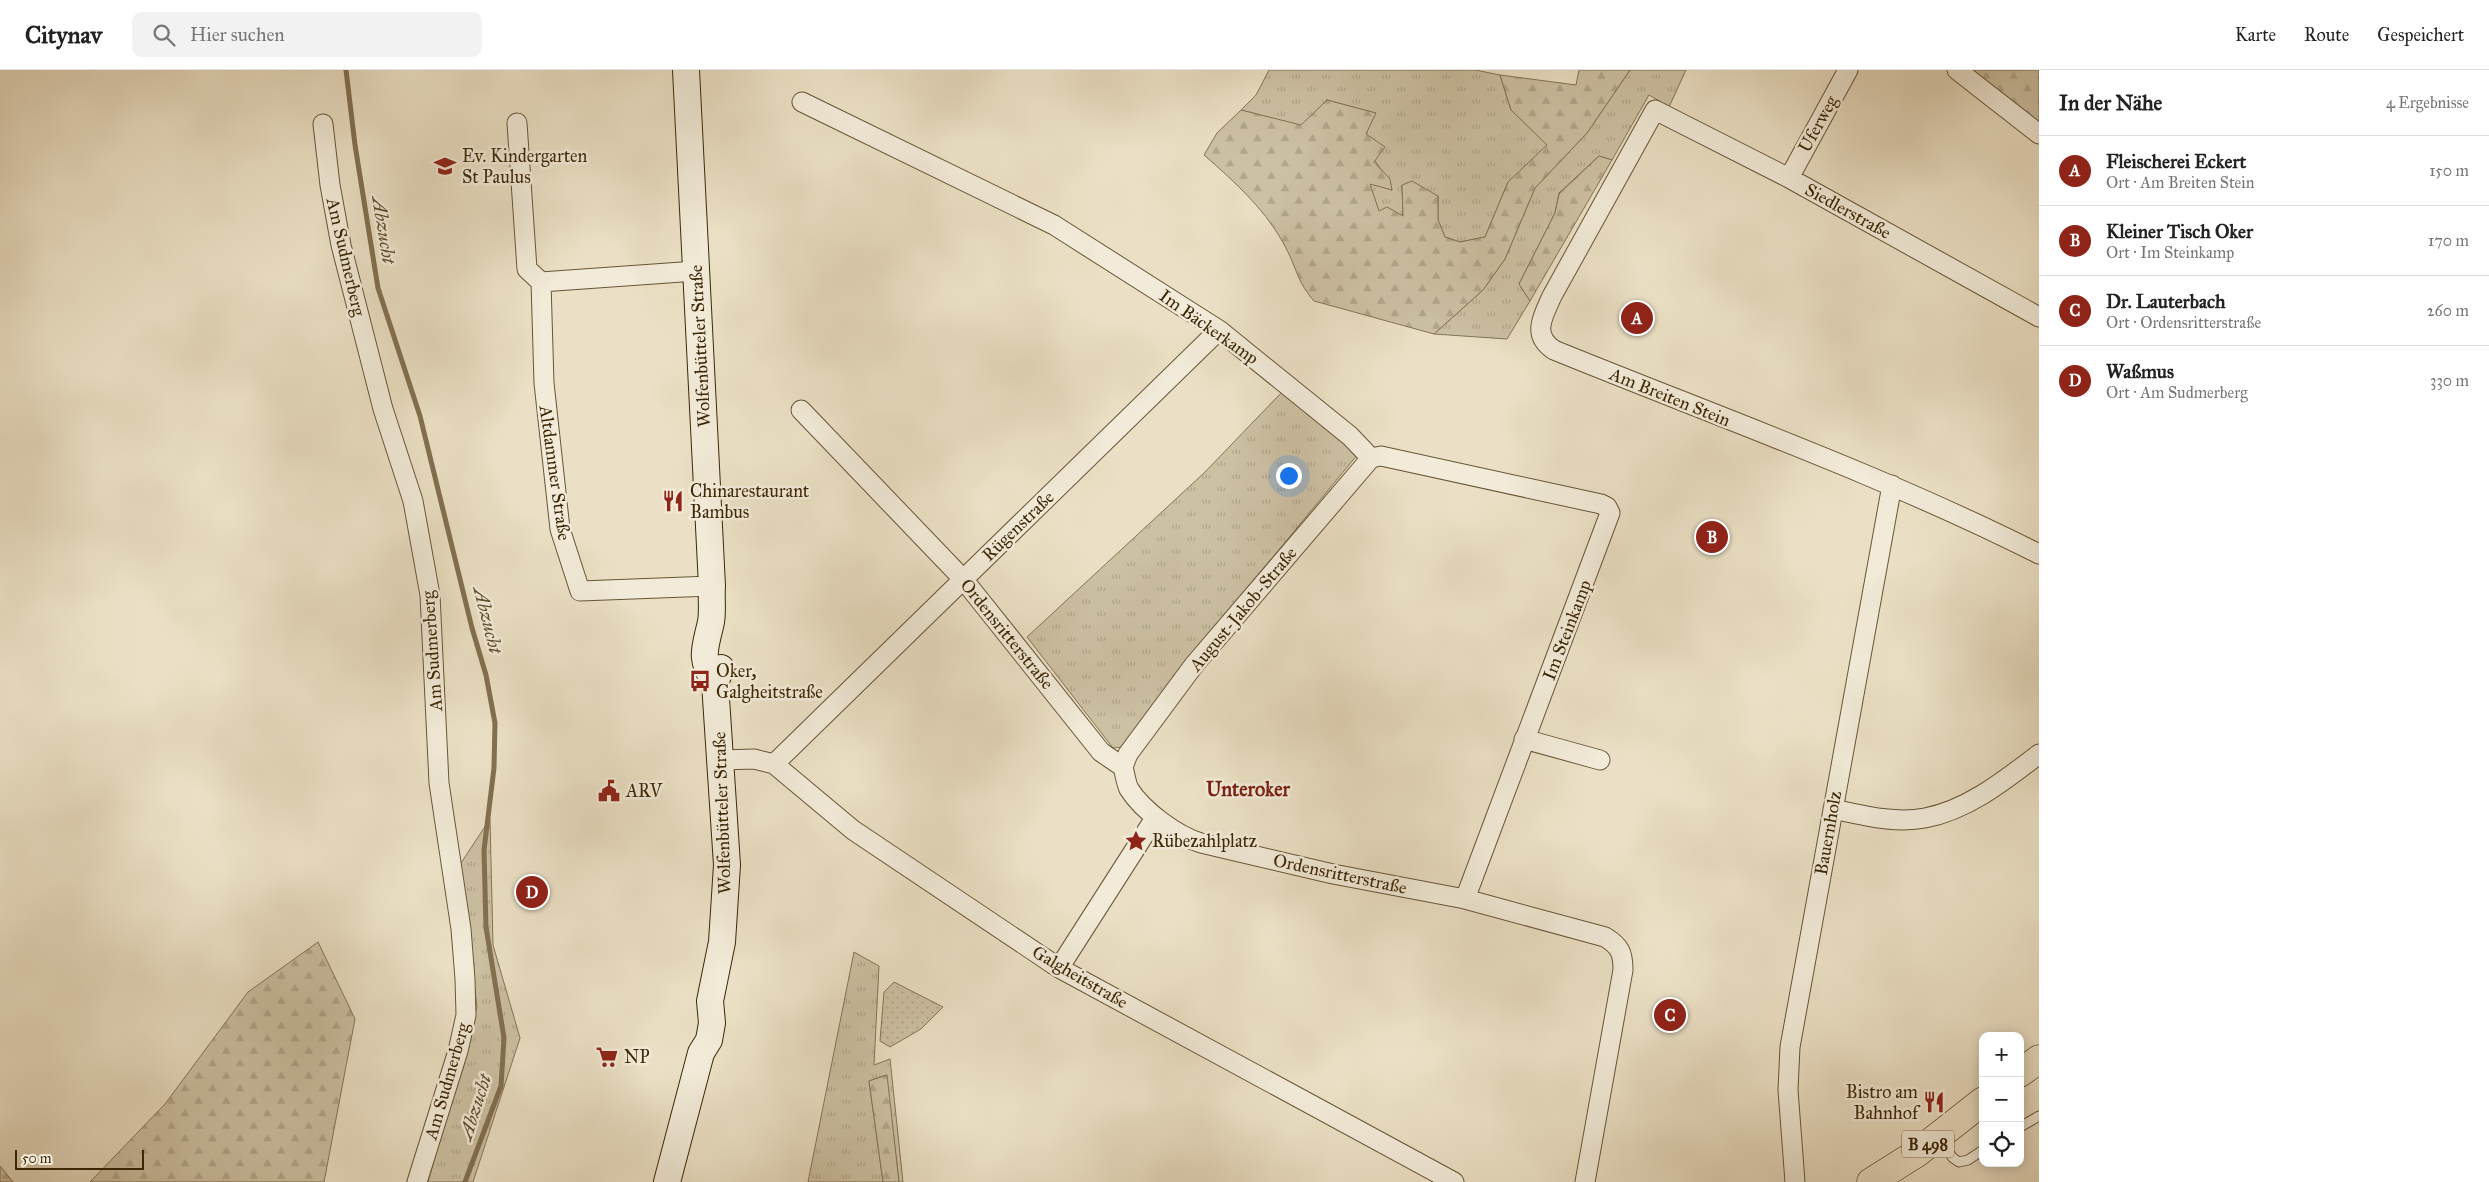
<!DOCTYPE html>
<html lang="de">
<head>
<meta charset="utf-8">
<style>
  :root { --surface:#fff; --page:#f2f2f2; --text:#222; --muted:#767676; --line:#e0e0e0; --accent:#8f2418 }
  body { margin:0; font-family:"IM FELL Great Primer",serif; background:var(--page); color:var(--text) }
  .controls { position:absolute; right:15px; bottom:15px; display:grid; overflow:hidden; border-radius:10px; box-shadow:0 2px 12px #0003 }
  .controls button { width:45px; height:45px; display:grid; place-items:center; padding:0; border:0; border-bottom:1px solid var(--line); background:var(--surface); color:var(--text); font:25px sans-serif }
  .scale { position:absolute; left:15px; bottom:12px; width:129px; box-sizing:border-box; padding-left:5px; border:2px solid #3d2705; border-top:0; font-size:14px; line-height:18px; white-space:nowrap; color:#3d2705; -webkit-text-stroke:4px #f2ebd9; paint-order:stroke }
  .you { position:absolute; left:1288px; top:405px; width:18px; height:18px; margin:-12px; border:4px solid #fff; border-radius:50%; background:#1a73e8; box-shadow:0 0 0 8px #1a73e833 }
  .badge { display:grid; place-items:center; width:32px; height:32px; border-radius:50%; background:var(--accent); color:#fff; font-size:16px; font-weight:700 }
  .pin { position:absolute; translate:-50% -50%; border:2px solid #fff; box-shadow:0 1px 5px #0006 }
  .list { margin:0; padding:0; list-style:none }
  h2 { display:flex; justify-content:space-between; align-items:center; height:65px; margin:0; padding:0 20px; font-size:21px }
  h2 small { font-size:16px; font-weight:400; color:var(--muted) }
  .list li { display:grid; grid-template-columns:32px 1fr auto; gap:15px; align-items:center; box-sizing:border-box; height:70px; padding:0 20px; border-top:1px solid var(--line) }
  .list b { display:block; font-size:19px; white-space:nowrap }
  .list p { margin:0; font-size:16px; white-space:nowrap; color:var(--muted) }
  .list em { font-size:16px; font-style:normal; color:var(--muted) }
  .icon { flex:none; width:28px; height:28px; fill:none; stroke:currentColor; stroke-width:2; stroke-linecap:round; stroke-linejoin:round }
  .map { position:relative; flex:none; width:2039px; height:1112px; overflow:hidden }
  header { display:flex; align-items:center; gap:30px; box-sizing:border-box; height:70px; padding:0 25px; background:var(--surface); border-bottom:1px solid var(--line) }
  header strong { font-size:24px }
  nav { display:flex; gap:28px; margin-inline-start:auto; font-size:18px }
  .search { width:350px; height:45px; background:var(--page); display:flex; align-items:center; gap:12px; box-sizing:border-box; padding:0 18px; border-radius:10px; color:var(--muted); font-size:19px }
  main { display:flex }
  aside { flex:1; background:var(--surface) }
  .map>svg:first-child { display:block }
  .grass { fill:url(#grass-tufts); stroke:#857454 }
  .forest { fill:url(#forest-firs); stroke:#857454 }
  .park { fill:url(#park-dots); stroke:#857454 }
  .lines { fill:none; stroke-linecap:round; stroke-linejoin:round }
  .stream { stroke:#827051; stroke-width:5 }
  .service-casing { stroke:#685535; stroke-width:11 }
  .minor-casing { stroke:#685535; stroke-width:21 }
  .secondary-casing { stroke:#3d2705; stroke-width:28 }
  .primary-casing { stroke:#3d2705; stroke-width:29 }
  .service { stroke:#f2ebd9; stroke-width:9 }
  .minor { stroke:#f2ebd9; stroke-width:19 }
  .secondary { stroke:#f2ebd9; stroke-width:26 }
  .primary { stroke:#ebe0c5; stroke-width:28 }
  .labels { text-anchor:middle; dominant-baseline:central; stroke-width:5; stroke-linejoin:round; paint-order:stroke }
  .shield { fill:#f2ebd9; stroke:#736245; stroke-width:1 }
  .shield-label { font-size:16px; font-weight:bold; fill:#3d2705 }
  .street-label { font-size:18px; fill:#3d2705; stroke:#f2ebd9 }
  .poi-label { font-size:18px; fill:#3d2705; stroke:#f2ebd9; text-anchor:start }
  .water-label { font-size:19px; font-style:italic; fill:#604c2b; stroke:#f2ebd9 }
  .quarter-label { font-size:20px; font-weight:bold; fill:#7a1f14; stroke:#f2ebd9 }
</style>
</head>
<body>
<header>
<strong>Citynav</strong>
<div class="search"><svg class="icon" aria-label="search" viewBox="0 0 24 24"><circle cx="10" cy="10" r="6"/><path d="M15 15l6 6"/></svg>Hier suchen</div>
<nav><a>Karte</a><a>Route</a><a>Gespeichert</a></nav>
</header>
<main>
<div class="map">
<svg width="2039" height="1112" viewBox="0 0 2039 1112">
  <defs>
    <pattern id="grass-tufts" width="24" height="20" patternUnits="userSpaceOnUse" patternTransform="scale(1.25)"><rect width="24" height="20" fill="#cdc1a4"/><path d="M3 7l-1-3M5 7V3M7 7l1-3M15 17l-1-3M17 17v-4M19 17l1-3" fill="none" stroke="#b1a68c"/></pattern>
    <pattern id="forest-firs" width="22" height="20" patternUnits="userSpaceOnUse" patternTransform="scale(1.25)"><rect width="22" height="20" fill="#cdc1a4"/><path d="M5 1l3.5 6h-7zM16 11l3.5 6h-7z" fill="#b1a68c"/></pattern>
    <pattern id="park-dots" width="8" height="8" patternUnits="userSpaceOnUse" patternTransform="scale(1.25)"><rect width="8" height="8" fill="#cdc1a4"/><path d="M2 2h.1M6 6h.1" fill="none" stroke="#b1a68c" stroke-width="1.8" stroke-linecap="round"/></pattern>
  </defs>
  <rect width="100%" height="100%" fill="#ebe0c5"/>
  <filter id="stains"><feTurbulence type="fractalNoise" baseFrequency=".004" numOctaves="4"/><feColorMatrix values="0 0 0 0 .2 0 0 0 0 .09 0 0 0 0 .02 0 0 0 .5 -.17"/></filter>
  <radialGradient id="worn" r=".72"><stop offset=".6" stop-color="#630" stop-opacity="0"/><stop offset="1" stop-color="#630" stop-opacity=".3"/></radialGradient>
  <!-- grass -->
  <path class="grass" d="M 1269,0 L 1475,0 L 1500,5 L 1511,40 L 1548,75 L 1508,112 L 1485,167 L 1460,172 L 1445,167 L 1438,150 L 1438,126 L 1402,115 L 1403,146 L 1379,142 L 1369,113 L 1392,120 C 1388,102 1361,82 1367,62 C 1369,55 1373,49 1375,43 L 1327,30 L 1301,56 L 1241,40 L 1256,25 Z
    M 1630,0 L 1686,0 L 1669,37 L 1649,25 L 1612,90 L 1599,86 L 1559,123 L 1555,143 L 1519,214 L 1530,231 L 1507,269 L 1434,264 L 1483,220 L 1505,189 L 1535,118 L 1587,63 Z
    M 1282,322 L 1358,384 L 1187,591 L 1122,677 L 1113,678 L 1027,567 L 1205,402 Z
    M 490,749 L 493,875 L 520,968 L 473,1112 L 428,1112 L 477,937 L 459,796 Z
    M 854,882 L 879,896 L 874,995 L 890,989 L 903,1112 L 899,1112 L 886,1005 L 869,1011 L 883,1112 L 808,1112 Z"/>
  <!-- forest -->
  <path class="forest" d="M 1579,0 L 1630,0 L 1587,63 L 1535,118 L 1505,189 L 1483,220 L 1434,264 L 1314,231 C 1298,213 1297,200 1287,180 C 1268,142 1236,113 1204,85 L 1217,63 L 1241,40 L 1301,55 L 1327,30 L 1376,43 L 1366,64 L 1385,77 L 1374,92 L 1390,109 L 1392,120 L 1370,114 L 1379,141 L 1387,137 L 1403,146 L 1402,115 L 1412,111 L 1438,126 L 1438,150 L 1445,167 L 1460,172 L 1485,167 L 1508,112 L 1547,75 L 1511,40 L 1500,5 L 1576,15 Z
    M 1965,0 L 2039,0 L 2039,58 Z
    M 1599,86 L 1612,90 L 1530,231 L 1519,214 L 1555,143 L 1559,124 Z
    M 318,872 L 355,949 L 324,1112 L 90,1112 L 165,1034 L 248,922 Z
    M 887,1005 L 899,1112 L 883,1112 L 869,1011 Z
    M 0,1096 L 13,1112 L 0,1112 Z"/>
  <!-- park -->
  <path class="park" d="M 894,912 L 943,937 L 921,959 L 890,977 L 880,971 L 884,922 Z"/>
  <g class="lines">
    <!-- stream -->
    <path class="stream" d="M 346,0 L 355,75 L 378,218 L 420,346 L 472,558 L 486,605 L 495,653 L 494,698 L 484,780 L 486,857 L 504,968 L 501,1016 L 465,1112"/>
    <!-- service casing -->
    <g class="service-casing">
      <path id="service" d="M 2020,1057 L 2039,1046
        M 1939,1069 L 1953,1088 L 1959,1092 L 1968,1090 L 1983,1080"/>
    </g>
    <!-- minor casing -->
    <g class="minor-casing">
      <path id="minor" d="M 1957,0 L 2039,64
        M 802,32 L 1054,155 L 1219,260 L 1350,366 L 1371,388
        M 517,53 L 527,199 L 541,212
        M 323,54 L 330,115 L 341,175 L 383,339 L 413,431 L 430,525 L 439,713 L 461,859 L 465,909 L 466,945 L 458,981 L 417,1112
        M 1789,108 L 1848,0
        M 696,201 L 541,212 L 544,313 L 560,459 L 580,521 L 712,516
        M 2039,247 L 1789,108 L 1655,40 L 1552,226 C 1543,246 1531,265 1554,280 C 1716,346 1882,405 2039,484
        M 801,340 L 963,509 L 1101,682 L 1123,697 C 1125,704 1126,713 1129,719 C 1143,741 1177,766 1201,773 L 1333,804 L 1465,829 L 1605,867 C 1620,876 1623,883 1623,900 L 1585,1112
        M 1371,388 L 1381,386 L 1601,434 L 1607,437 L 1610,443 L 1465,829
        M 1524,669 L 1600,690
        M 722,690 L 754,689 L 774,694 L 853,760 L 1059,898 L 1454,1112
        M 774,694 L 1219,260
        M 1123,697 L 1128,684 L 1194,595 L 1371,388
        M 1833,739 C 1862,745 1895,754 1925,748 C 1968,740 2005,710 2039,684
        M 1059,898 L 1155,748
        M 1795,1112 L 1788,1020 L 1790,977 L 1892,415"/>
    </g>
    <!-- secondary casing -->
    <g class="secondary-casing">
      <path id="secondary" d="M 686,0 L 712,516 C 711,527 713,541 711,552 C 705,579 699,587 715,613
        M 667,1112 L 701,983 L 709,970 L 712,953 L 710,931 L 722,872 L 727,795 L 715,613 L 721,598"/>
    </g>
    <!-- primary casing -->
    <g class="primary-casing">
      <path id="primary" d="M 2020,1003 L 2039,989
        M 1871,1112 L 1917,1083 L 1983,1031"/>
    </g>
    <!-- service -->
    <use href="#service" class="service"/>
    <!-- minor -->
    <use href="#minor" class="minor"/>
    <!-- secondary -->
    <use href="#secondary" class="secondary"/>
    <!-- primary -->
    <use href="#primary" class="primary"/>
  </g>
  <!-- icons -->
  <defs>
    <g id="school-bare" transform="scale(1.725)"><path d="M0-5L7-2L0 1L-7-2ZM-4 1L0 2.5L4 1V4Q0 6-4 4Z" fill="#8f2418" stroke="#f2ebd9" stroke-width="2.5" paint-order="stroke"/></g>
    <g id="restaurant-bare" transform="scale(1.725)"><path d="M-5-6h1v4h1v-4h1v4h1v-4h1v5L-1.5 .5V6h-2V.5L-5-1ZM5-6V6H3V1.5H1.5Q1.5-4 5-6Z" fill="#8f2418" stroke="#f2ebd9" stroke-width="2.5" paint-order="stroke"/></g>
    <g id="bus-bare" transform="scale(1.725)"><path d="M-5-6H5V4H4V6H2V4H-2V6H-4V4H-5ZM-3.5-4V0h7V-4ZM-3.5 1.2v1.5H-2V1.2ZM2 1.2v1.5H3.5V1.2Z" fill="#8f2418" stroke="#f2ebd9" stroke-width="2.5" paint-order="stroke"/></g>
    <g id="civic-bare" transform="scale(1.725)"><path d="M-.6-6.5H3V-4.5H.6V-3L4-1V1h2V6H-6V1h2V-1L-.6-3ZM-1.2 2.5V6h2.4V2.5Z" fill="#8f2418" stroke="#f2ebd9" stroke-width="2.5" paint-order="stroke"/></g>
    <g id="sight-bare" transform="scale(1.725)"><path d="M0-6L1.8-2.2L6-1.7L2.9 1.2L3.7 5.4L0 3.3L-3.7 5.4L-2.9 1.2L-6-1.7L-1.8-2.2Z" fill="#8f2418" stroke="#f2ebd9" stroke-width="2.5" paint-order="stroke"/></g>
    <g id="supermarket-bare" transform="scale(1.725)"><path d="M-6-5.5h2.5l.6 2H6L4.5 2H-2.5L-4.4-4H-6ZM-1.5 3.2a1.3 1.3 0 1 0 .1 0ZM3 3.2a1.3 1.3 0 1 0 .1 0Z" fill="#8f2418" stroke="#f2ebd9" stroke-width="2.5" paint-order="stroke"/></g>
  </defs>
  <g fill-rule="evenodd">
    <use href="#school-bare" x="445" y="96"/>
    <use href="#restaurant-bare" x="673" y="431"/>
    <use href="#bus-bare" x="700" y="611"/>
    <use href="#civic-bare" x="609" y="721"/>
    <use href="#sight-bare" x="1136" y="771"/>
    <use href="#supermarket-bare" x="607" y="987"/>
    <use href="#restaurant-bare" x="1934" y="1032"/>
  </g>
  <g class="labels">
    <!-- shield labels -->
    <rect class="shield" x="1902" y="1060.5" width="52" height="27" rx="4"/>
    <g class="shield-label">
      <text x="1928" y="1074">B 498</text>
    </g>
    <!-- street labels -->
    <g class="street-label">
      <text transform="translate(1818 54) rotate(-61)">Uferweg</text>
      <text transform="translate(1848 141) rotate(29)">Siedlerstraße</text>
      <text transform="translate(346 187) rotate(77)">Am Sudmerberg</text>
      <text transform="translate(1209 257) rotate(35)">Im Bäckerkamp</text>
      <text transform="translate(700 276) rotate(-93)">Wolfenbütteler Straße</text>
      <text transform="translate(1670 327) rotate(22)">Am Breiten Stein</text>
      <text transform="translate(555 403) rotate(82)">Altdammer Straße</text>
      <text transform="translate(1018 456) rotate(-44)">Rügenstraße</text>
      <text transform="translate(1243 539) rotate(-50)">August-Jakob-Straße</text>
      <text transform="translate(1567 560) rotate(-69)">Im Steinkamp</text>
      <text transform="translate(1007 564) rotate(51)">Ordensritterstraße</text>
      <text transform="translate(432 581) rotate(-94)">Am Sudmerberg</text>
      <text transform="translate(722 743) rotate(-92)">Wolfenbütteler Straße</text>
      <text transform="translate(1828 763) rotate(-80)">Bauernholz</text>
      <text transform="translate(1340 804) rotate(12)">Ordensritterstraße</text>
      <text transform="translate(1080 907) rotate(30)">Galgheitstraße</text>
      <text transform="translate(447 1011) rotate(-74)">Am Sudmerberg</text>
    </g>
    <!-- poi labels -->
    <g class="poi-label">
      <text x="462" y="86">Ev. Kindergarten<tspan x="462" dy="21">St Paulus</tspan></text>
      <text x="690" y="421">Chinarestaurant<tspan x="690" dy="21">Bambus</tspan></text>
      <text x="716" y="601">Oker,<tspan x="716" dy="21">Galgheitstraße</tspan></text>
      <text x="626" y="721">ARV</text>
      <text x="1152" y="771">Rübezahlplatz</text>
      <text x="624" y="987">NP</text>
      <text x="1918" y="1022" text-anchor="end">Bistro am<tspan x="1918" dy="21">Bahnhof</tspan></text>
    </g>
    <!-- water labels -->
    <g class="water-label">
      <text transform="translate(384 160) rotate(81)">Abzucht</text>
      <text transform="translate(488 550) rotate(76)">Abzucht</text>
      <text transform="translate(475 1037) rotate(-72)">Abzucht</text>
    </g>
    <!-- quarter labels -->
    <g class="quarter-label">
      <text x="1248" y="719">Unteroker</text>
    </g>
  </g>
  <rect width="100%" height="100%" filter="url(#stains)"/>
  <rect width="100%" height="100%" fill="url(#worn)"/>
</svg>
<div class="controls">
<button>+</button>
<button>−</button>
<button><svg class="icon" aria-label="locate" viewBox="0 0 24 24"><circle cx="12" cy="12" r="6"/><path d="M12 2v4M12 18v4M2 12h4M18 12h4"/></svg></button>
</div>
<div class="scale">50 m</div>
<div class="you"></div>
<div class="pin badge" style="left:1637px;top:248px">A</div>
<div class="pin badge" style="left:1712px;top:467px">B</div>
<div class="pin badge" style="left:1670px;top:945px">C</div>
<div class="pin badge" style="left:532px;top:822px">D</div>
</div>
<aside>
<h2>In der Nähe<small>4 Ergebnisse</small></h2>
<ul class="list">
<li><span class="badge">A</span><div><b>Fleischerei Eckert</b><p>Ort · Am Breiten Stein</p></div><em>150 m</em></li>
<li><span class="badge">B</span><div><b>Kleiner Tisch Oker</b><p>Ort · Im Steinkamp</p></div><em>170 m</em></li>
<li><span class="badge">C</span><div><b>Dr. Lauterbach</b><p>Ort · Ordensritterstraße</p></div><em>260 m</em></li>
<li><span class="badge">D</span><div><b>Waßmus</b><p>Ort · Am Sudmerberg</p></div><em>330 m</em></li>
</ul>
</aside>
</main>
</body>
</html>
